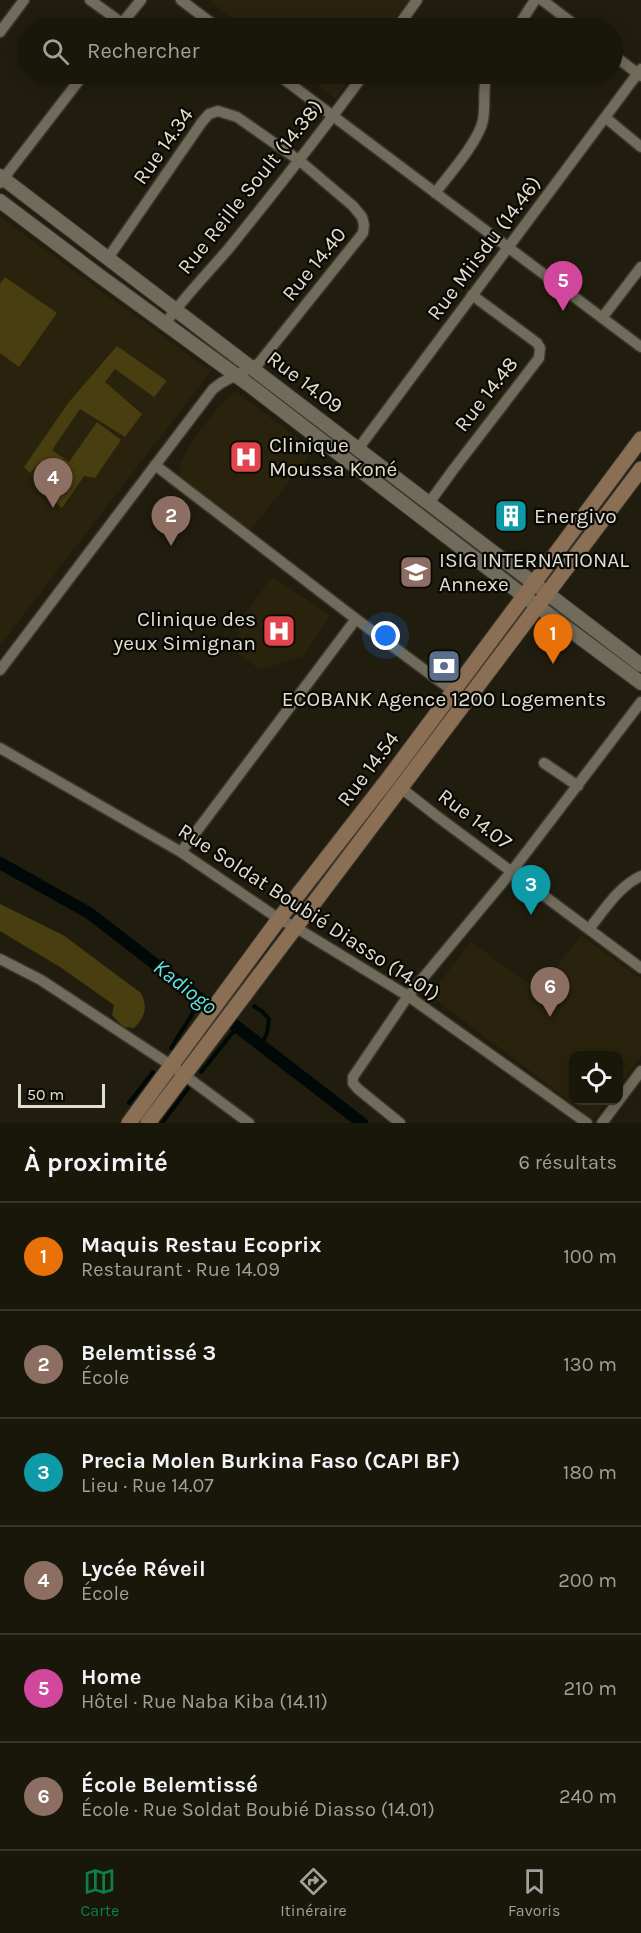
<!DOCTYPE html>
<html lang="fr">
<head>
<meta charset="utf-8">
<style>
  :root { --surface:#19160a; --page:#221f13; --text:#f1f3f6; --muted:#9f9f9c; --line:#37352b; --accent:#0b8043 }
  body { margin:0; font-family:Karla,sans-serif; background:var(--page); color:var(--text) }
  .controls { position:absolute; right:18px; bottom:18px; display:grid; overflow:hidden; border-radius:12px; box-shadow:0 3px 15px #0003 }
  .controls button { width:54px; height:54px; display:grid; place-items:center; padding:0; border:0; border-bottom:2px solid var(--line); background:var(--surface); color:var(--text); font:30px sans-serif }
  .scale { position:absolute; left:18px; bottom:15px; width:87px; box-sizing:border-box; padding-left:6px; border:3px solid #e0ddd3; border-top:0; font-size:16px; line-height:21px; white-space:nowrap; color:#e0ddd3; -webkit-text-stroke:4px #090803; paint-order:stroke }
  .you { position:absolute; left:386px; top:636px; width:21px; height:21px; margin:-15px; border:4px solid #fff; border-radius:50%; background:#1a73e8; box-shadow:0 0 0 9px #1a73e833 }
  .badge { display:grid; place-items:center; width:39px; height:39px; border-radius:50%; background:var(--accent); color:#fff; font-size:20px; font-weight:700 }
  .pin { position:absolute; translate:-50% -50px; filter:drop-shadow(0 2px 3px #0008) }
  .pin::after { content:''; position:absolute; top:32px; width:21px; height:18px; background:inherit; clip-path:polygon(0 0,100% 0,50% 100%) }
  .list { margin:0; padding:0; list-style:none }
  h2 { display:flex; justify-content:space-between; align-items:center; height:78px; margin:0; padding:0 24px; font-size:26px }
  h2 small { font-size:20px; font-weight:400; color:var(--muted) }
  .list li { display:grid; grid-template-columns:39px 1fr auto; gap:18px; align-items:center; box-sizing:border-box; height:108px; padding:0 24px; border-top:2px solid var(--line) }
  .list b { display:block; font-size:22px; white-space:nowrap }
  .list p { margin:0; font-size:20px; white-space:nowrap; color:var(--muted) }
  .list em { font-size:20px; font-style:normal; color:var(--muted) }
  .icon { flex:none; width:33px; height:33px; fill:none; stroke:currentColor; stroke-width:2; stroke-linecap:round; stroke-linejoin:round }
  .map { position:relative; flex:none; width:641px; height:1123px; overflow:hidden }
  .search { position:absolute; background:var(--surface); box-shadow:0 3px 15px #0003; left:18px; right:18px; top:18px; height:66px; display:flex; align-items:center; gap:15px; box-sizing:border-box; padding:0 21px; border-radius:33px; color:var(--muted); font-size:22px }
  .sheet { height:726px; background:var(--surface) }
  nav { display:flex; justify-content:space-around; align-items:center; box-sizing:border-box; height:84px; border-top:2px solid var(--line); background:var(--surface); font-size:16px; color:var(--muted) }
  nav a { display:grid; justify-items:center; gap:3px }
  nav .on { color:var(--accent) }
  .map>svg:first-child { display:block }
  .built { fill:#29230d }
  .green { fill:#483e10 }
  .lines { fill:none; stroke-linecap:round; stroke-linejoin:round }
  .stream { stroke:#010808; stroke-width:4 }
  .canal { stroke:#010808; stroke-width:12 }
  .minor-casing { stroke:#3a362e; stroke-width:13 }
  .tertiary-casing { stroke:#3a362e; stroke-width:16 }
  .secondary-casing { stroke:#3a362e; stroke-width:17 }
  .minor { stroke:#706b5a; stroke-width:10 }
  .tertiary { stroke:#706b5a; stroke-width:14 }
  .secondary { stroke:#8a6f55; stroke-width:15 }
  .labels { text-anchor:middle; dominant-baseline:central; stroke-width:4.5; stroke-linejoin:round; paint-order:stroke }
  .street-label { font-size:21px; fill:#e0ddd3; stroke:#090803 }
  .poi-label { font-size:21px; fill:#e0ddd3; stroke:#090803; text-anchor:start }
  .water-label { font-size:22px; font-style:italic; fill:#5fe5e5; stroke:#090803 }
</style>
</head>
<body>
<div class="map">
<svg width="641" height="1123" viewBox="0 0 641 1123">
  <rect width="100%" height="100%" fill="#211d0e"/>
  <!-- built -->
  <path class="built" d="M 209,0 L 409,0 L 388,28 L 245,28 Z
    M 303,74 L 354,74 L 335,98 Z
    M 0,217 L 211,371 L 0,645 Z
    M 235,391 L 314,450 L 250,531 L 181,477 L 180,463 L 192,442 L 219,406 Z
    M 272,577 L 330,615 L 304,656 L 260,670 L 238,654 L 239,622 Z
    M 581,935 L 641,979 L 641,1056 L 619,1086 L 618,1056 L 574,1056 L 574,1100 L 607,1101 L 593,1119 L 430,995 L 471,942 L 538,991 Z"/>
  <!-- green -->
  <path class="green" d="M 5,277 L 57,313 L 19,367 L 0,353 L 0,284 Z
    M 117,346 L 167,381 L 154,397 L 115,369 L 105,382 L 142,414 L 125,437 L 80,409 L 52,450 L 69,462 L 97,422 L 121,440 L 95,478 L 84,476 L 62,508 L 40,489 L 50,471 L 40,462 L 30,473 L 24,467 L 69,402 Z
    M 0,904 L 63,935 L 141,993 C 148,1007 145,1017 134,1028 L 123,1027 L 112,1015 L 114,1005 L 60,967 L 0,931 Z"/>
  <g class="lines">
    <!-- stream -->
    <path class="stream" d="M 254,1006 L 263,1012 L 269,1019 L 267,1033 L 261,1046
      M 171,1048 L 198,1005 L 198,999
      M 201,1072 L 233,1032 L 239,1030
      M 129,1103 L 153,1072
      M 162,1123 L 189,1087"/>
    <!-- canal -->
    <path class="canal" d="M 0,863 L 89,913 L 362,1123"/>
    <!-- minor casing -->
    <g class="minor-casing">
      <path id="minor" d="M 90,0 L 122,23
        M 181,0 L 218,28
        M 542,0 L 579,28
        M 118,28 L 141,0
        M 397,28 L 417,0
        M 517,28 L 535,0
        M 0,32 L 24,0
        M 612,54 L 641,76
        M 277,74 L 641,347
        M 606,118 L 641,147
        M 0,183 L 84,74
        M 435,193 C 449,175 479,141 483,120 C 486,104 482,89 487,74
        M 602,318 L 641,267
        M 165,324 C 184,297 208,273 230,247 C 276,190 321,133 364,74
        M 358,449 L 641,69
        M 155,465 L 356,619 L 453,691
        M 429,503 L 453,470 L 539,358 L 540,348 L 537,343 L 472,295
        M 0,670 L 213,389 L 221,383 L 259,363 L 363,233 L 364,225 L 362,217 L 353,206 L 300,161 L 237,117 L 218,111 L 209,114 L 202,122 L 108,258
        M 0,748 L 181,852 L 279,919 L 295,927 L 408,996 L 587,1123
        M 544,763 L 578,786
        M 401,788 L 438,817 L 641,968
        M 181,852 L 356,619
        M 589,929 C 605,909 618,887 641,876
        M 0,959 L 41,980 L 172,1066 L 249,1123
        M 400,1123 L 358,1089 L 353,1083 L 353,1077 L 408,996 L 512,871 L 641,702
        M 602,1123 L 641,1071"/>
    </g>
    <!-- tertiary casing -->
    <g class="tertiary-casing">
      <path id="tertiary" d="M 0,176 L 641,665
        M 0,201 L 97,274 L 248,384 L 524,596 L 641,683"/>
    </g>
    <!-- secondary casing -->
    <g class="secondary-casing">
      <path id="secondary" d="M 129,1123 L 279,919 L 388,779 L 641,439
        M 148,1123 L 641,469"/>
    </g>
    <!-- minor -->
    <use href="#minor" class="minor"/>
    <!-- tertiary -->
    <use href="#tertiary" class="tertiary"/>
    <!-- secondary -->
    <use href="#secondary" class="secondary"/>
  </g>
  <!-- icons -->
  <defs>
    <g id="hospital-square" transform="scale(1.725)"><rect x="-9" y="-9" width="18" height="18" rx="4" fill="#e0444e" stroke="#090803"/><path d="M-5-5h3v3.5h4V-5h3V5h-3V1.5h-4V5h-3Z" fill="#fff"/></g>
    <g id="building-square" transform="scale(1.725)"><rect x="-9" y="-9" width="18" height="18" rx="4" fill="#0f9aa8" stroke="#090803"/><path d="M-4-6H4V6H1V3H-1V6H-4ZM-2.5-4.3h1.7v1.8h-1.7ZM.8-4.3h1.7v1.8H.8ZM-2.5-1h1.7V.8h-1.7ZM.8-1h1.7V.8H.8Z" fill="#fff"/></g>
    <g id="university-square" transform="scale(1.725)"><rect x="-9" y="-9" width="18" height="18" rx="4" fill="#8d6e63" stroke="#090803"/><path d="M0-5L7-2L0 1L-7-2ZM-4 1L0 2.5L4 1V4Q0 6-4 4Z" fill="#fff"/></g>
    <g id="bank-square" transform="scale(1.725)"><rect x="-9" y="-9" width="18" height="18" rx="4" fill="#5c6f8a" stroke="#090803"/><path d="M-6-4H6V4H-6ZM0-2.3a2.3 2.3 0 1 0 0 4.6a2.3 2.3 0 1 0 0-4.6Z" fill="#fff"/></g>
  </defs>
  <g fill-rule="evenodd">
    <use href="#hospital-square" x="246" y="457"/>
    <use href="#building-square" x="511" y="516"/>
    <use href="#university-square" x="416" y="572"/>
    <use href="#hospital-square" x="279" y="631"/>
    <use href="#bank-square" x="444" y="666"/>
  </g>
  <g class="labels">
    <!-- street labels -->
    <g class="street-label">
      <text transform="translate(163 146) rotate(-55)">Rue 14.34</text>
      <text transform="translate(250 187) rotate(-51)">Rue Reille Soult (14.38)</text>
      <text transform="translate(484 248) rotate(-53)">Rue Miisdu (14.46)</text>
      <text transform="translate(314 264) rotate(-51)">Rue 14.40</text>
      <text transform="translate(305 382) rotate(37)">Rue 14.09</text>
      <text transform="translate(486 394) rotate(-52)">Rue 14.48</text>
      <text transform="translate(368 769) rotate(-53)">Rue 14.54</text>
      <text transform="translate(475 819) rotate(37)">Rue 14.07</text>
      <text transform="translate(309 912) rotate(33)">Rue Soldat Boubié Diasso (14.01)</text>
    </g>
    <!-- poi labels -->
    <g class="poi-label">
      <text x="269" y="445">Clinique<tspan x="269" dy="24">Moussa Koné</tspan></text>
      <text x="534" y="516">Energivo</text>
      <text x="439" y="560">ISIG INTERNATIONAL<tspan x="439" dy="24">Annexe</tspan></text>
      <text x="256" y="619" text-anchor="end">Clinique des<tspan x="256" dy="24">yeux Simignan</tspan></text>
      <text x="444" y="699" text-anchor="middle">ECOBANK Agence 1200 Logements</text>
    </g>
    <!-- water labels -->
    <g class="water-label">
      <text transform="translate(185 987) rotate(38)">Kadiogo</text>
    </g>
  </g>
</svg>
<div class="controls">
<button><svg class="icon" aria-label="locate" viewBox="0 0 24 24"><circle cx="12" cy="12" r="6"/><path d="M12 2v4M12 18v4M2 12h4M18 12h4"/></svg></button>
</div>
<div class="scale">50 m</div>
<div class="you"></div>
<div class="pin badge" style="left:553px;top:664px;background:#e8710a">1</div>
<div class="pin badge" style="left:171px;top:546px;background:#8d6e63">2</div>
<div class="pin badge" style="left:531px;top:915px;background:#0f9aa8">3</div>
<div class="pin badge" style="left:53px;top:508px;background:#8d6e63">4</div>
<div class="pin badge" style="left:563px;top:311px;background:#d1479c">5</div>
<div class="pin badge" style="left:550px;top:1017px;background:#8d6e63">6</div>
<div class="search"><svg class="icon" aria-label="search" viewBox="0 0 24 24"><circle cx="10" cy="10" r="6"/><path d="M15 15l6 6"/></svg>Rechercher</div>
</div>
<section class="sheet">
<h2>À proximité<small>6 résultats</small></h2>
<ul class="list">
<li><span class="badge" style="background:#e8710a">1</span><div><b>Maquis Restau Ecoprix</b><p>Restaurant · Rue 14.09</p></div><em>100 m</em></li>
<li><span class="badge" style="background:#8d6e63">2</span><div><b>Belemtissé 3</b><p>École</p></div><em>130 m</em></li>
<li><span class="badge" style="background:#0f9aa8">3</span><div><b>Precia Molen Burkina Faso (CAPI BF)</b><p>Lieu · Rue 14.07</p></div><em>180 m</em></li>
<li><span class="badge" style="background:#8d6e63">4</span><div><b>Lycée Réveil</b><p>École</p></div><em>200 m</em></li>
<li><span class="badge" style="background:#d1479c">5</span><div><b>Home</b><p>Hôtel · Rue Naba Kiba (14.11)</p></div><em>210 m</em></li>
<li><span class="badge" style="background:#8d6e63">6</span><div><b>École Belemtissé</b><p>École · Rue Soldat Boubié Diasso (14.01)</p></div><em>240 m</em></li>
</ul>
</section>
<nav>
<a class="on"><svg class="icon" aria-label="map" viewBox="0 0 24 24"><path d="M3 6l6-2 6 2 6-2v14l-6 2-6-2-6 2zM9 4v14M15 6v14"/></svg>Carte</a>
<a><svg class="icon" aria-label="directions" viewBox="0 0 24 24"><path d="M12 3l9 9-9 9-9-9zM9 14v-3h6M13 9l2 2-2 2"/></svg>Itinéraire</a>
<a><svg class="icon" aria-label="saved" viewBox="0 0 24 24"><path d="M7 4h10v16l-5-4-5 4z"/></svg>Favoris</a>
</nav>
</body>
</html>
